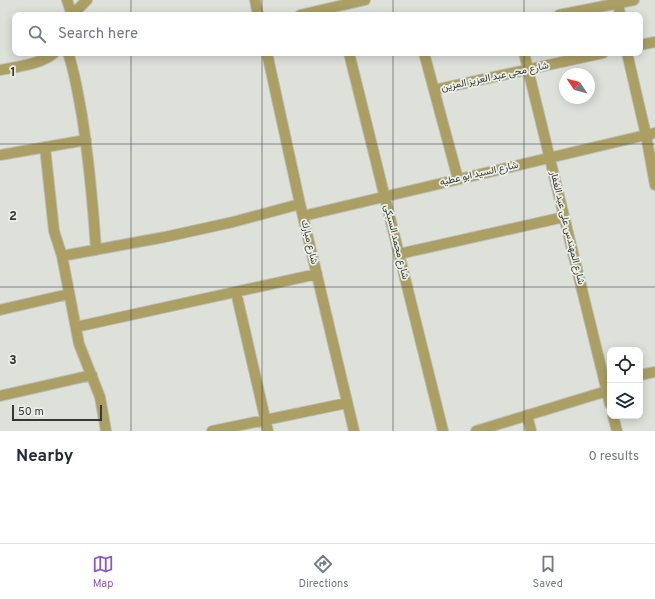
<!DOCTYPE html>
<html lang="en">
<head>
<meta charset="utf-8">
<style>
  :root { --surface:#fff; --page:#f6f6f7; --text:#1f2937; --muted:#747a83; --line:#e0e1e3; --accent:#8d56ce }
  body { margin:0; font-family:Overpass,Vazirmatn,sans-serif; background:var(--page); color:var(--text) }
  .controls { position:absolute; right:12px; bottom:12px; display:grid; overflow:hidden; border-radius:8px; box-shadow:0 2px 10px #0003 }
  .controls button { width:36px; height:36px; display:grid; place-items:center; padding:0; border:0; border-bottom:1px solid var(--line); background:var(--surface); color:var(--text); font:20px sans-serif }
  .compass { position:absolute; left:559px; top:68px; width:36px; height:36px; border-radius:50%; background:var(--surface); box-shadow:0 2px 10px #0003; rotate:305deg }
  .scale { position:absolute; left:12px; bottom:10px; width:90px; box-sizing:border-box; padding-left:4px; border:2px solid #373836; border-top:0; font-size:11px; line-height:14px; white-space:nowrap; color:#373836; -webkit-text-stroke:3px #eaefe7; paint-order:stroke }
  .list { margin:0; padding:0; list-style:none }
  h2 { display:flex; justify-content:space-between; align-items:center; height:52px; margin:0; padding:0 16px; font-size:17px }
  h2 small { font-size:13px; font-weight:400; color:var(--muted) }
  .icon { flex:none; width:22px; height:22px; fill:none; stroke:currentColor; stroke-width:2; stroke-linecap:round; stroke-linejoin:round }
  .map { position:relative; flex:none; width:655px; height:431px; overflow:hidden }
  .search { position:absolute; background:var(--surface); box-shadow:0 2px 10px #0003; left:12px; right:12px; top:12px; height:44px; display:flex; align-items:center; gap:10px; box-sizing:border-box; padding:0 14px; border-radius:8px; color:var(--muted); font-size:15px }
  .sheet { height:112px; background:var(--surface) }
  nav { display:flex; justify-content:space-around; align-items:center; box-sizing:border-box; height:56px; border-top:1px solid var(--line); background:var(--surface); font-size:11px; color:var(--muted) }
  nav a { display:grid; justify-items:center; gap:2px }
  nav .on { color:var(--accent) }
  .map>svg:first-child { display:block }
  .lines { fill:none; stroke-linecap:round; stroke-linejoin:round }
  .minor-casing { stroke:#bcbfb9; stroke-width:12 }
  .minor { stroke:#ab9f63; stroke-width:10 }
  .grid { fill:none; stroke:#373836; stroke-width:1; stroke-opacity:0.55 }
  .labels { text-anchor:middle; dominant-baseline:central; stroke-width:3.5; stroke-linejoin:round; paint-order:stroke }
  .street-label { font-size:10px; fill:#373836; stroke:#eaefe7 }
  .grid-label { font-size:13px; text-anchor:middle; font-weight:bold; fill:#373836; stroke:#eaefe7; stroke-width:3.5; stroke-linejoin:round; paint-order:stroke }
</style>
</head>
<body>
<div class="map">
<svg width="655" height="431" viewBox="0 0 655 431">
  <rect width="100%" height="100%" fill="#dde1da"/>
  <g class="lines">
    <!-- minor casing -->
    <g class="minor-casing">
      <path id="minor" d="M 67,0 L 72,15
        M 255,0 L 258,15
        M 618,0 L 620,15
        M 75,15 L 78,9 L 87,0
        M 300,15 L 365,0
        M 559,15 L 634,0
        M 640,45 L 655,42
        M 68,53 C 75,73 78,95 82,116 C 89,161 93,205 96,250
        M 267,53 L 300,204 L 354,431
        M 349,53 L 443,431
        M 424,53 L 458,179
        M 524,53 L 610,404
        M 627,53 L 646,135 L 655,185
        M 0,70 C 16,67 42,64 54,53
        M 434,90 L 603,53
        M 45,147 L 54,231 L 62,256 L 79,344 L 100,397 L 106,431
        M 0,155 L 86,140
        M 303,216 L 646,135 L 655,133
        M 399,254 L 564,217
        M 62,256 L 165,237 L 233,222 L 300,204
        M 236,292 L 268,431
        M 0,310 L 69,294
        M 76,327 L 317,274
        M 640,375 L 655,372
        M 0,396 L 92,375
        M 527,415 L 531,431
        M 613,416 L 617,431
        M 212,431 L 347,403
        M 476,431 L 607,391"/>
    </g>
    <!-- minor -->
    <use href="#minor" class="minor"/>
  </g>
  <!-- grid -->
  <path class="grid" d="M 131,0 L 131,15M 262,0 L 262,15M 393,0 L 393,15M 524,0 L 524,15M 131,53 L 131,431M 262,53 L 262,431M 393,53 L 393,431M 524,53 L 524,431M 0,144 L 655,144M 0,287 L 655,287"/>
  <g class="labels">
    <!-- street labels -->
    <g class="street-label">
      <text transform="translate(495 77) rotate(-12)">شارع محى عبد العزيز المزين</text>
      <text transform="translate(479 174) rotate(-13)">شارع السيد ابو عطيه</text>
      <text transform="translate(567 228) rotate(76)">شارع المهندس على عبد الغفار</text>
      <text transform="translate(309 242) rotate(77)">شارع مبارك</text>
      <text transform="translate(396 242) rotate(76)">شارع محمد السبكى</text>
    </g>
  </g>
  <g class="grid-label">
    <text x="13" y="76">1</text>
    <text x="13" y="220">2</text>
    <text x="13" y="364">3</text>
  </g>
</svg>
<div class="controls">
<button><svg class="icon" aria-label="locate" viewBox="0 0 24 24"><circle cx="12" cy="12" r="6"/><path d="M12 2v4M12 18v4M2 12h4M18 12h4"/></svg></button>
<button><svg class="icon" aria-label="layers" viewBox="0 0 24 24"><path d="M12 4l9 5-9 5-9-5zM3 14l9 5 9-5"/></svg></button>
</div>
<svg class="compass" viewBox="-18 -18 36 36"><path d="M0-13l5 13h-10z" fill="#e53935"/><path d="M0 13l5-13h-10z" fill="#747a83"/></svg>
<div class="scale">50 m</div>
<div class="search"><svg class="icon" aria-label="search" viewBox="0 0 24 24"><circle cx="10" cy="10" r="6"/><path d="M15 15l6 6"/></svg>Search here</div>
</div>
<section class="sheet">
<h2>Nearby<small>0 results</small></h2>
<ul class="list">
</ul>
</section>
<nav>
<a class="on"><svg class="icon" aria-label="map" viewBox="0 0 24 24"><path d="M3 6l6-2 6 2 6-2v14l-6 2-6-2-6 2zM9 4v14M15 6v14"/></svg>Map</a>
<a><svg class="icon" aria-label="directions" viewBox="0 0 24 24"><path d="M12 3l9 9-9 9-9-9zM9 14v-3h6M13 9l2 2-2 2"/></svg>Directions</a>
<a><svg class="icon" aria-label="saved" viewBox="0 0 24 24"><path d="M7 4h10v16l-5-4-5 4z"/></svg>Saved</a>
</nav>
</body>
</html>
